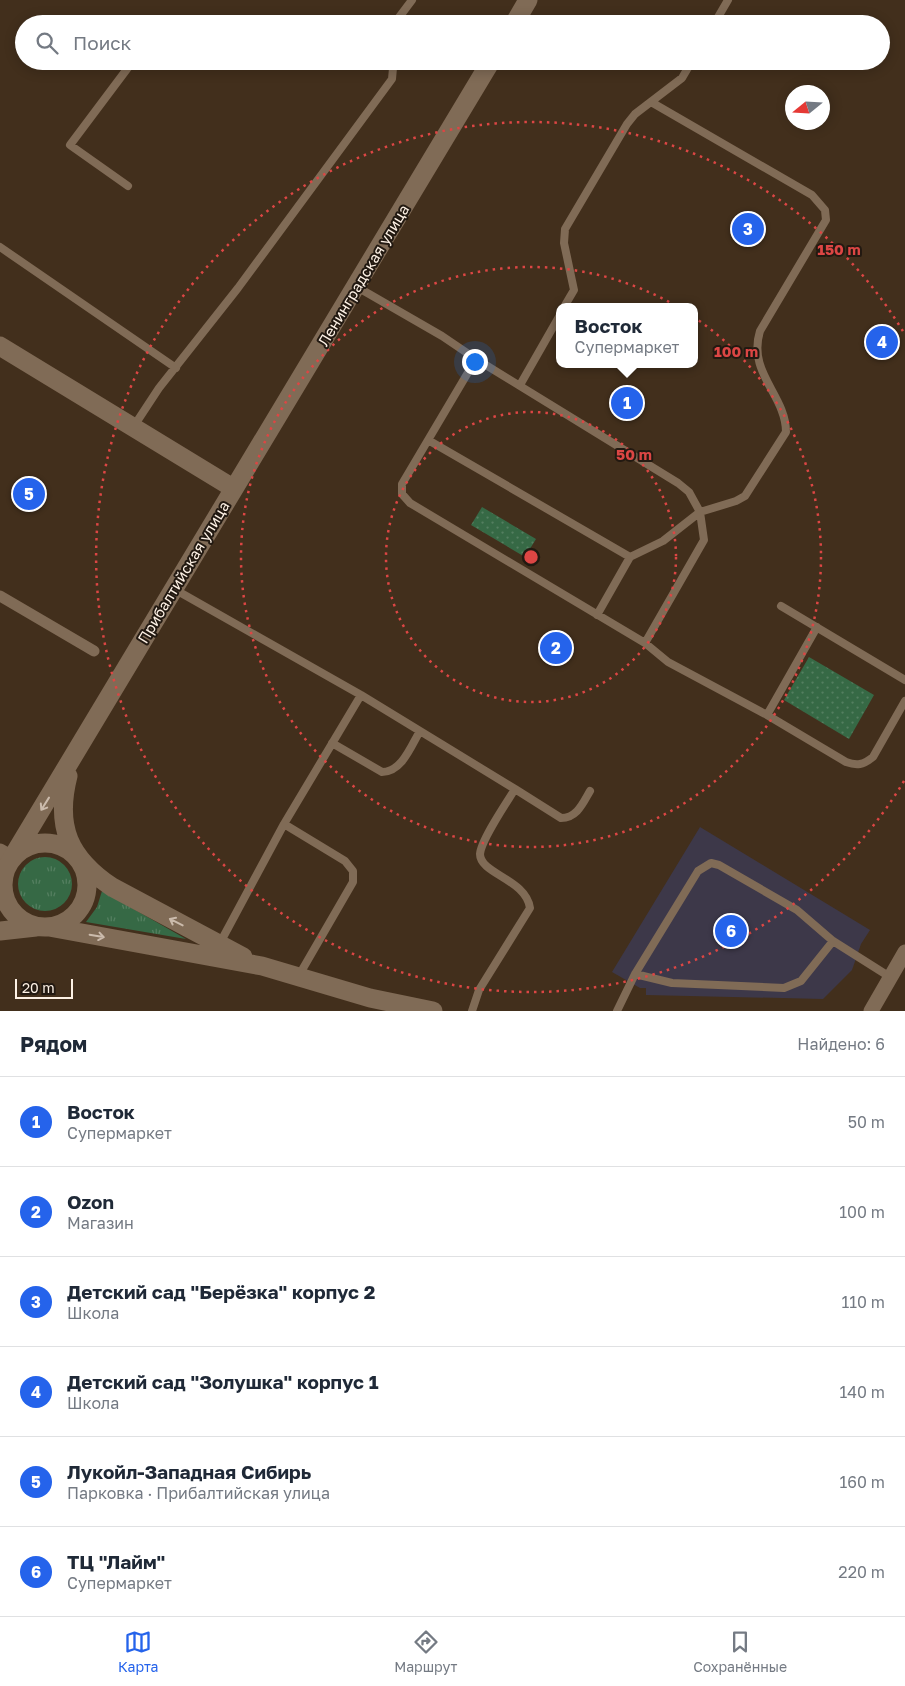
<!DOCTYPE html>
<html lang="ru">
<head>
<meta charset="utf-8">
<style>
  :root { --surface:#fff; --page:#f6f6f7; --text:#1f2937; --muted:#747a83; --line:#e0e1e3; --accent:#2563eb }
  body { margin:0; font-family:"Golos Text",sans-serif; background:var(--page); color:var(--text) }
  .compass { position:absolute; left:785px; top:85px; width:45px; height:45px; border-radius:50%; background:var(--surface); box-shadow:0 2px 12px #0003; rotate:252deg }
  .scale { position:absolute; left:15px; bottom:12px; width:58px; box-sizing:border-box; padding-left:5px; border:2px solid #fdf1e5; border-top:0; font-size:14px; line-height:18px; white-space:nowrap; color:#fdf1e5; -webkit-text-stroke:4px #221911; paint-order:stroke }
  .you { position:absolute; left:474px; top:361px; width:18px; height:18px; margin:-12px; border:4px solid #fff; border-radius:50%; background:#1a73e8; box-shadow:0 0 0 8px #1a73e833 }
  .badge { display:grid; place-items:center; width:32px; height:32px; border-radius:50%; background:var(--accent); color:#fff; font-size:16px; font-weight:700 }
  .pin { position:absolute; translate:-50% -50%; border:2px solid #fff; box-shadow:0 1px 5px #0006 }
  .popup { position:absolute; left:556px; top:303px; width:142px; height:65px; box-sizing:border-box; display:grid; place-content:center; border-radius:10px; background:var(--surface); filter:drop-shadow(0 1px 4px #0005); font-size:16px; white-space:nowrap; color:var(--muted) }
  .popup b { font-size:19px; color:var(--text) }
  .popup::after { content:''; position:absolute; left:50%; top:100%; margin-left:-10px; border:10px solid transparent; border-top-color:var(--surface) }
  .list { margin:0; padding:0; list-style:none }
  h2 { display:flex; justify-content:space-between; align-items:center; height:65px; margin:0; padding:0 20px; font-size:21px }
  h2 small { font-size:16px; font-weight:400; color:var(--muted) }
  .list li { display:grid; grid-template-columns:32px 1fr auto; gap:15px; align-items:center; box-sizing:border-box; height:90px; padding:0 20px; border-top:1px solid var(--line) }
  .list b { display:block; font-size:19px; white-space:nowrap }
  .list p { margin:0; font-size:16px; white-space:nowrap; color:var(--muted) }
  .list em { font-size:16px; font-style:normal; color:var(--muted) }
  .icon { flex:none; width:28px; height:28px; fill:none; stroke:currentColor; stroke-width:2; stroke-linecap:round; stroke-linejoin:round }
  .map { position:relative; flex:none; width:905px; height:1011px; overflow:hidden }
  .search { position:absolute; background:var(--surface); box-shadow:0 2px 12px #0003; left:15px; right:15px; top:15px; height:55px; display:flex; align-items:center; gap:12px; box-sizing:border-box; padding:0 18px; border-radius:28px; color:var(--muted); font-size:19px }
  .sheet { height:605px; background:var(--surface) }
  nav { display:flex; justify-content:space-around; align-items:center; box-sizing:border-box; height:70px; border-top:1px solid var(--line); background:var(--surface); font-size:14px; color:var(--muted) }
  nav a { display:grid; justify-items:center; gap:2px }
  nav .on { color:var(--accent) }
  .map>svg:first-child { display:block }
  .commercial { fill:#3d3849 }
  .grass { fill:url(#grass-tufts) }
  .park { fill:url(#park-dots) }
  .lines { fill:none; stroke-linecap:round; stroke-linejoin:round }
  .service { stroke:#806b56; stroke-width:8 }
  .pedestrian { stroke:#806b56; stroke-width:11 }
  .minor { stroke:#806b56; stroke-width:15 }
  .tertiary { stroke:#806b56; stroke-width:19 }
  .oneway { stroke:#cbbbac }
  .ring { fill:none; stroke:#dc4644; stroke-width:2.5; stroke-dasharray:2.5 5 }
  .labels { text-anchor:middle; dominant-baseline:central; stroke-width:4; stroke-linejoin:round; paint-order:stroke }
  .street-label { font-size:15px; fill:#fdf1e5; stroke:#221911 }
  .centre { fill:#dc4644; stroke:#221911; stroke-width:2.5 }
  .ring-label { font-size:15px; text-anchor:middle; font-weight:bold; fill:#dc4644; stroke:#221911; stroke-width:4; stroke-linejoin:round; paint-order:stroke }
</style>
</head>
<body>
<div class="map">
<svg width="905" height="1011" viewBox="0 0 905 1011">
  <defs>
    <pattern id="grass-tufts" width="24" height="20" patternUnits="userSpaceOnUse" patternTransform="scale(1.25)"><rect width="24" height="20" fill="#366945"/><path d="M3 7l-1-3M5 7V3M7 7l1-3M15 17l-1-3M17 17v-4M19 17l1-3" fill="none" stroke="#547f60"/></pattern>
    <pattern id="park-dots" width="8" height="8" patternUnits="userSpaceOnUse" patternTransform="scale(1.25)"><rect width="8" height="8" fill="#366945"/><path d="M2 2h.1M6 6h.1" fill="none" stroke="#547f60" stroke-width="1.8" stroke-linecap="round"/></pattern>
  </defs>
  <rect width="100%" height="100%" fill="#422f1c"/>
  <!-- commercial -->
  <path class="commercial" d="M 700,827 L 870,930 L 861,944 L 852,970 L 823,999 L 646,995 L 646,988 L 640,988 L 612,972 Z"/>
  <!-- grass -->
  <path class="grass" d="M18 884a27 27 0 1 1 54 0a27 27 0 1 1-54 0Z
    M 102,891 L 186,939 L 86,922 L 97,907 Z"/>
  <!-- park -->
  <path class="park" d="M 482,507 L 536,539 L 525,557 L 471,525 Z
    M 809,657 L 874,695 L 849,739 L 784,700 Z"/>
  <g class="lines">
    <!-- service -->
    <path class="service" d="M 162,24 L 171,20 L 183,24
      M 394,24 L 412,0
      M 714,24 L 728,0
      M 128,186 L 70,145 L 133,61
      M 0,247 L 176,368
      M 357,287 L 442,336 L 476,359 L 678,483 L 689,492 L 700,512 L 704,540 L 645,643 L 410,503 L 402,494 L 402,484 L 476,359
      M 564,307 L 574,290 L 564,243 L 565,229 L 627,124 L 635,114 L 682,78 L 692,61
      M 520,385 L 560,315
      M 134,426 L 159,388 L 238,288 L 392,79 L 393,68 L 387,61
      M 428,440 L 630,557 L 663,541 L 700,512 L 736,501 L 745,496 L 786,432 C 786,395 747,373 760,331 L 826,220 L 825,210 L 812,195 L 651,102
      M 174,589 L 361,695
      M 781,606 L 905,680
      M 597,615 L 630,557
      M 817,627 L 767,715 L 846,762 C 857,766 863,765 873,757 L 905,701
      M 645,643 L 668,662 L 767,715
      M 332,743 L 382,772 C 402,772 411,746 420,731
      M 515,789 L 561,818 C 577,818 583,803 590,791
      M 284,824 L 345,861 L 353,871 L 353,882 L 298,977
      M 220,943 L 284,824 L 361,695 L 515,789 C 507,802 481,840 480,854 C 480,874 526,879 530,908 L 479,990 L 472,1011
      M 635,974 L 672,983 L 784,988 L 801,981 L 833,941
      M 617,1011 L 635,974 L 698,871 L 711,863 L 719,865 L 797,910 L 833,941 L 890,977"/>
    <!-- pedestrian -->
    <path class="pedestrian" d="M 0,596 L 94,651"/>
    <!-- minor -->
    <path class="minor" d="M 0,851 L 12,858
      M 871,1011 L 905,952"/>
    <!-- tertiary -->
    <path class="tertiary" d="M 514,24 L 528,0
      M 0,346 L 233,488
      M 68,776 C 55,827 69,858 112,887 L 243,957
      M3 885a42 42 0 1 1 84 0a42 42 0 1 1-84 0Z
      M 12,858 L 491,61
      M 49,927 L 262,966 L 370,998 L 433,1011
      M 0,931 L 36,927"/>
  </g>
  <!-- one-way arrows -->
  <defs><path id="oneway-shaft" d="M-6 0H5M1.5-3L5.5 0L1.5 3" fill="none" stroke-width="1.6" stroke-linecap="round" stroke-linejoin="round" transform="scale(1.25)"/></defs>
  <g class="oneway">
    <use href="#oneway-shaft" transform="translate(45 804) rotate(122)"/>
    <use href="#oneway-shaft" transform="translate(176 922) rotate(-153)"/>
    <use href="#oneway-shaft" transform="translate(97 936) rotate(10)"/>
  </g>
  <!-- distance rings -->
  <g class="ring">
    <circle cx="531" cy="557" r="145"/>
    <circle cx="531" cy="557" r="290"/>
    <path d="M904 781A435 435 0 1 1 904 333"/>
  </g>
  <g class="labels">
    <!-- street labels -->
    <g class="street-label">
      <text transform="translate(363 275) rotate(-59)">Ленинградская улица</text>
      <text transform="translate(183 572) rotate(-59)">Прибалтийская улица</text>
    </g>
  </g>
  <circle cx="531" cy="557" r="8" class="centre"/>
  <g class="ring-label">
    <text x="839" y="255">150 m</text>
    <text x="736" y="357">100 m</text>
    <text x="634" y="460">50 m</text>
  </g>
</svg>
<svg class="compass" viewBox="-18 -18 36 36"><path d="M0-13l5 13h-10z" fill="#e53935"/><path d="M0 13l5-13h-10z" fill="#747a83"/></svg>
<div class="scale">20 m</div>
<div class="you"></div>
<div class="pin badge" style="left:627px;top:403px">1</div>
<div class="popup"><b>Восток</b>Супермаркет</div>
<div class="pin badge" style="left:556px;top:648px">2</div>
<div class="pin badge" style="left:748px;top:229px">3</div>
<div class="pin badge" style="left:882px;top:342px">4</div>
<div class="pin badge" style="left:29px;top:494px">5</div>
<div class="pin badge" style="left:731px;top:931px">6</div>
<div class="search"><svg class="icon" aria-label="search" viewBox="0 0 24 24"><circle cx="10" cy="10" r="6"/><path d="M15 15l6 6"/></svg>Поиск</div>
</div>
<section class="sheet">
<h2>Рядом<small>Найдено: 6</small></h2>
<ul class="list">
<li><span class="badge">1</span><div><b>Восток</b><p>Супермаркет</p></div><em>50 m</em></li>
<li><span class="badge">2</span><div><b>Ozon</b><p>Магазин</p></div><em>100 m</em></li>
<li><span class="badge">3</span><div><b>Детский сад &quot;Берёзка&quot; корпус 2</b><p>Школа</p></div><em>110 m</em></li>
<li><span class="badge">4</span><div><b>Детский сад &quot;Золушка&quot; корпус 1</b><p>Школа</p></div><em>140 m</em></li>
<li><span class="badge">5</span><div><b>Лукойл-Западная Сибирь</b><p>Парковка · Прибалтийская улица</p></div><em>160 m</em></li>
<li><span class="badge">6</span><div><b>ТЦ &quot;Лайм&quot;</b><p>Супермаркет</p></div><em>220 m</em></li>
</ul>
</section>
<nav>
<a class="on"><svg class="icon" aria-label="map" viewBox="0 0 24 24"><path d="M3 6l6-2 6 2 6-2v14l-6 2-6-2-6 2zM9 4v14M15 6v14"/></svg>Карта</a>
<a><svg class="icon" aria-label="directions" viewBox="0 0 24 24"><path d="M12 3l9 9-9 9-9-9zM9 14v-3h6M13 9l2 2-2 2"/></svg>Маршрут</a>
<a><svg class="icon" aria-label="saved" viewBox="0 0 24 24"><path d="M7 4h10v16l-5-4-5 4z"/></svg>Сохранённые</a>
</nav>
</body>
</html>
